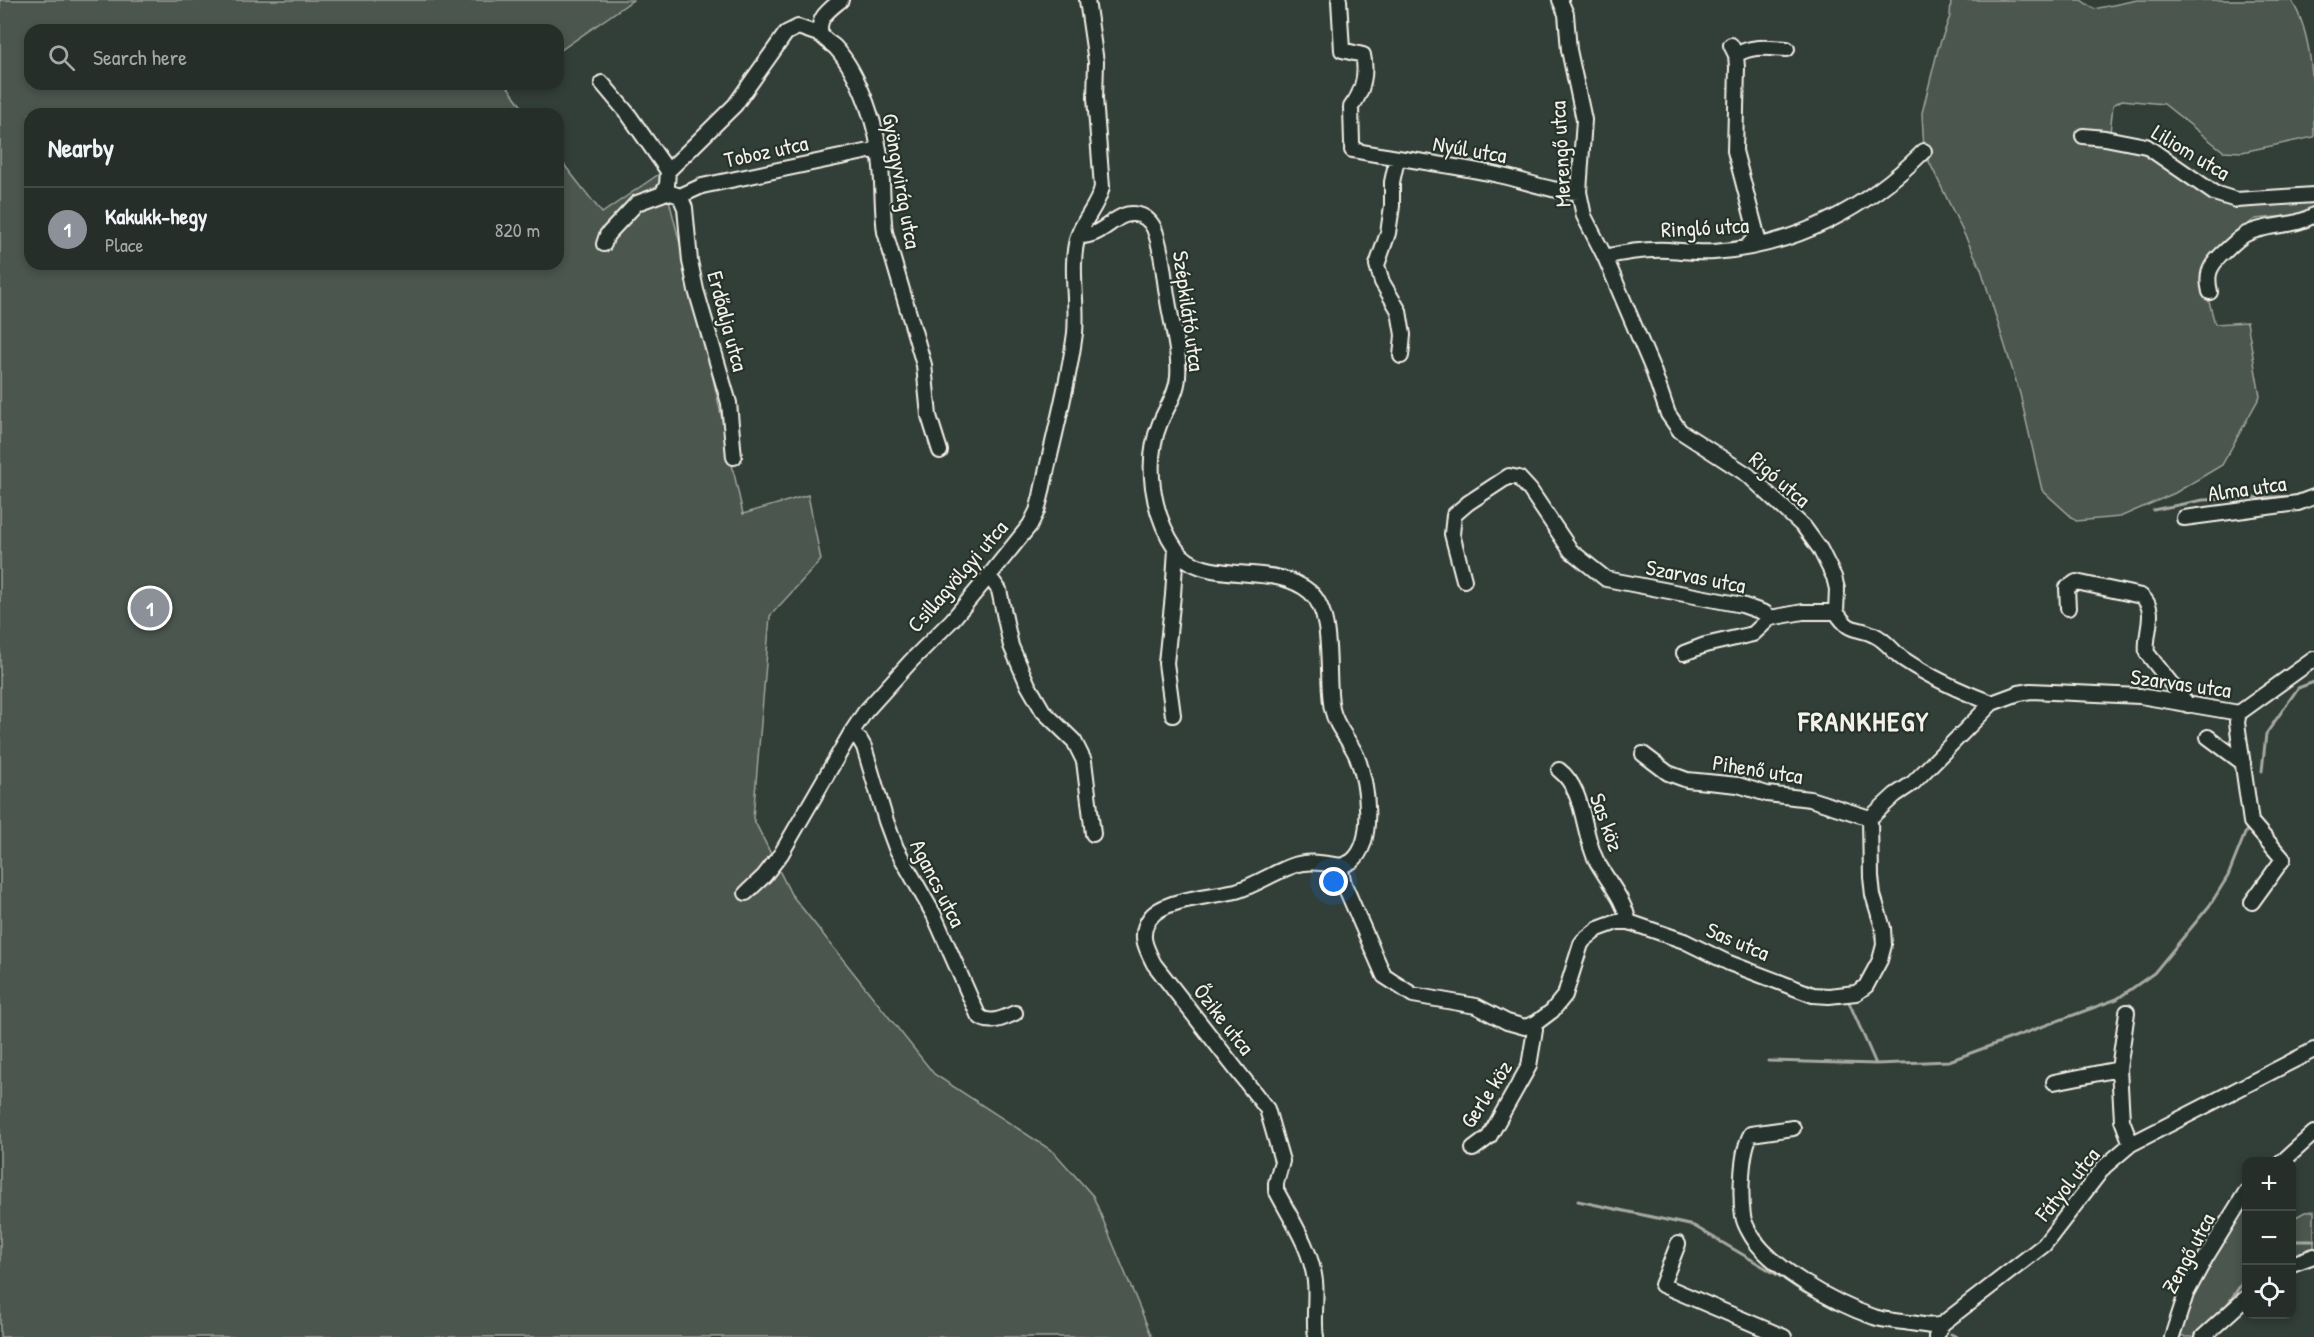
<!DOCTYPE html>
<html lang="en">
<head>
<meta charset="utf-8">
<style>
  :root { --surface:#262e2a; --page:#323a36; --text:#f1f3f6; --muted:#a4a8a8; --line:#424a47; --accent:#8c9099 }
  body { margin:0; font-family:"Patrick Hand",sans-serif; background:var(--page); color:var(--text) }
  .controls { position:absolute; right:18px; bottom:18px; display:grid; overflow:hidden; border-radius:12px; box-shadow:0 3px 9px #0003 }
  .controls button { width:54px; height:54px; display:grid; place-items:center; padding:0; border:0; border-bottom:2px solid var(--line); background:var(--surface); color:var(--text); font:30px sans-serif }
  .you { position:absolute; left:1334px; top:882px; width:21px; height:21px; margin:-15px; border:4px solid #fff; border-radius:50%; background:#1a73e8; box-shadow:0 0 0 9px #1a73e833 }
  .badge { display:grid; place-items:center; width:39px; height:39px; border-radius:50%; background:var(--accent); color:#fff; font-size:20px; font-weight:700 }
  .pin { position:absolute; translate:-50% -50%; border:3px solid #fff; box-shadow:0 2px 6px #0006 }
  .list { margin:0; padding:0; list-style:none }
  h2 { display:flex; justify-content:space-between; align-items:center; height:78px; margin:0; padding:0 24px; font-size:26px }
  h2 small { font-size:20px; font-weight:400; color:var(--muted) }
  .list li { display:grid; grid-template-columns:39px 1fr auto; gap:18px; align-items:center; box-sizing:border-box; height:84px; padding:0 24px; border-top:2px solid var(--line) }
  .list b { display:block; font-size:22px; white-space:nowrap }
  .list p { margin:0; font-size:20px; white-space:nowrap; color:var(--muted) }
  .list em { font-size:20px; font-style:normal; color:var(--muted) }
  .icon { flex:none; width:33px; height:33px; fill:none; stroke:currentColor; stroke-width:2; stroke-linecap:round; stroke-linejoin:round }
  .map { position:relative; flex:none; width:2314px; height:1337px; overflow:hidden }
  .search { position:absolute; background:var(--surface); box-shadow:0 3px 9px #0003; left:24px; top:24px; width:540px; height:66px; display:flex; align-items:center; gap:15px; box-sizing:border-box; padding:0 21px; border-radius:18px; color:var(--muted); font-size:22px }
  .panel { position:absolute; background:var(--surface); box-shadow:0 3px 9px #0003; left:24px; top:108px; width:540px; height:162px; border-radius:18px }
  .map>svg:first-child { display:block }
  .green { fill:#4c564f; stroke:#a0a49c; stroke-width:1.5 }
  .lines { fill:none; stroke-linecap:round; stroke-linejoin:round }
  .stream { stroke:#a6a9a1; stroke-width:3 }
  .minor-casing { stroke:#f4f1e8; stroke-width:18 }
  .minor { stroke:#26332d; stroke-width:14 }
  .labels { text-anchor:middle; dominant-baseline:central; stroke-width:4.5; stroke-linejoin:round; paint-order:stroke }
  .street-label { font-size:22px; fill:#f4f1e8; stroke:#26332d }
  .district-label { font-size:28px; font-weight:bold; letter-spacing:1.5px; fill:#f4f1e8; stroke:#26332d }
</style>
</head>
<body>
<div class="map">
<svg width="2314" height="1337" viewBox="0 0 2314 1337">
  <rect width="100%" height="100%" fill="#323e38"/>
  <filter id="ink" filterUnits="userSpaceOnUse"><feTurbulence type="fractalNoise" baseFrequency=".0167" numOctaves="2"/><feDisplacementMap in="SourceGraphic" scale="12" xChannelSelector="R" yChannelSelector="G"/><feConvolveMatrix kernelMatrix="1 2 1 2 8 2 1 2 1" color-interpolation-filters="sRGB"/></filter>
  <g filter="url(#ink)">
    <!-- green -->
    <path class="green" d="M 0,0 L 633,0 L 558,52 L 558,30 L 30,30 L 30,84 L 511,84 L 508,87 L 527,114 L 30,114 L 30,264 L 558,264 L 558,157 L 602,213 L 662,172 L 709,360 L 743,514 L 808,495 L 821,560 L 770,616 L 753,818 L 791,894 L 934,1074 L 1054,1152 L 1093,1196 L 1152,1337 L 0,1337 Z
      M 1951,0 L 2081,0 L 2094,9 L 2137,0 L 2291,0 C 2314,34 2314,96 2314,137 L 2242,152 L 2223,151 L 2164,104 L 2122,100 L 2113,105 L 2109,142 L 2149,154 L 2199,190 L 2314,200 L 2314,211 L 2310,214 L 2255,219 L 2228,239 L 2205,262 L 2203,279 L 2215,324 L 2247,322 L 2260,396 L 2222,465 L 2175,493 L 2120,517 L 2076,521 L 2042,490 L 2020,394 L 1981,269 L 1924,151 L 1922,113 L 1938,49 L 1950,16 Z
      M 2246,1198 L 2246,1288 L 2203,1334 L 2197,1337 L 2181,1337 L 2179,1335 L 2192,1295 L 2217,1253 L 2213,1250 Z
      M 2314,1211 L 2314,1249 L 2292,1257 L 2292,1219 L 2305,1212 Z"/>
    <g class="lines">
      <!-- stream -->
      <path class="stream" d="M 2153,510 L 2203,500 L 2297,496
        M 2262,771 L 2266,734 L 2298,688 L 2314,682
        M 1848,1000 L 1876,1064
        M 1768,1061 L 1876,1064 L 1949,1061 L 2117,999 L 2154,973 L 2210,905 L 2228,876 L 2246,831
        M 1578,1201 L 1694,1226 L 1781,1277
        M 2292,1241 L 2314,1241
        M 1784,1279 L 1805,1293 L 1824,1302
        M 2224,1310 L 2246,1277
        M 1951,1334 L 1957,1337"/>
      <!-- minor casing -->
      <g class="minor-casing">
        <path id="minor" d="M 1087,0 L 1096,62 L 1095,98 L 1102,187 C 1098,206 1084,218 1078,236 C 1105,238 1116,208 1139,215 C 1148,217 1154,226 1156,234 C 1163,255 1164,279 1168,301 C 1172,326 1180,352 1178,377 C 1177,394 1166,408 1160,423 C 1144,462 1152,514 1176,549 C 1203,588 1273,560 1310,592 C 1336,615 1325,676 1332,709 C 1336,728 1350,740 1357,757 C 1367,782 1376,841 1352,861 C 1349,863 1344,865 1340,866
          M 1339,0 L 1342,50 L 1363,55 C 1367,73 1363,92 1351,107 L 1352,143
          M 1560,0 L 1566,14 L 1569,50 L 1584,120 L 1579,192 L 1584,216 L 1605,257 L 1653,370 L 1668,414 L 1680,431 L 1748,475 L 1804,527 L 1820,549 L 1834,577 L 1837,589 L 1836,612
          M 821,35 C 825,40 830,43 835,47 C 860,74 879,131 881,167 C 883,189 882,210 885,232 L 924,365 L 929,416 L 940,451
          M 1731,45 L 1736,55 L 1737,67 L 1735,151 L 1757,235 L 1746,248
          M 1736,55 C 1752,45 1768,48 1787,49
          M 602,83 L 628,114 L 668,171 L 667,185 L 662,194 L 637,203 L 607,235 L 604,244
          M 2083,136 L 2105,138 L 2146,146 L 2214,193 L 2236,200 L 2314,195
          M 1352,150 C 1404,160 1456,165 1507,177 C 1532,183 1553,192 1579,192
          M 1397,159 L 1392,182 L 1392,206 L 1388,233 L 1377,265 L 1382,282 L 1399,311 L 1403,335 L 1401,356
          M 668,171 L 735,105 L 786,33 L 798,27 L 821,35 C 816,18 829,10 841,0
          M 665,191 L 680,196 L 702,186 L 879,149
          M 680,196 L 685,208 L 690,261 L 696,290 L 729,403 L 734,457
          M 1605,257 C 1626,252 1647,249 1668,250 C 1684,251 1699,253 1714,252 C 1796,246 1867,208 1924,151
          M 2210,292 C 2206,275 2209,267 2221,255 C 2229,248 2237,239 2246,234 C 2267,223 2294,228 2314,215
          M 2184,518 L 2298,503 L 2314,497
          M 989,576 L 999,590 L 1011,646 L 1028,685 L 1043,711 L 1074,741 L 1084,761 L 1093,834
          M 1464,580 L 1452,534 L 1454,515 L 1468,503 L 1509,476 L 1519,478 L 1530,490 L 1571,551 L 1606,579 L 1742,605 L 1765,613 L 1770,618 L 1803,612 L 1836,612
          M 2068,608 L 2067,588 L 2076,582 L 2141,596 C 2159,610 2144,633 2147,653 L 2188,705
          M 1836,612 C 1852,635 1853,625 1874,635 C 1886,640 1893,652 1903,659 C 1930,677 1962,692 1992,703 L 2019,693 L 2031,691 L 2140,696 L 2239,713
          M 1684,653 L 1705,645 L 1753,634 L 1770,618
          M 2239,713 L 2237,722 L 2238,730 L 2251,822 L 2283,859 L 2252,902
          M 2239,713 L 2314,659
          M 1173,715 L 1166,663 L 1173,595 L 1176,549
          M 851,733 L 860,740 L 864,747 L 886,821 L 896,848 L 934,915 L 978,1015 C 988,1026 1004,1018 1015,1013
          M 2208,737 L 2243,763
          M 1643,754 L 1668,773 L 1687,780 L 1738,785 L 1767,794 L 1810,799 L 1870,818
          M 1559,770 C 1585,790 1582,832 1596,860 C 1608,882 1623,897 1629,922
          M 1340,866 L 1344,884 L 1384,976 L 1413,995 L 1476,1006 L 1507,1022 L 1525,1027 L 1536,1023 L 1552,1011 L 1565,995 L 1581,944 L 1584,940 L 1598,929 L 1617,922 L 1629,922 L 1684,941 L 1729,963 L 1813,995 L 1829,996 L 1856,993 L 1866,986 L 1880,960 L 1884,945 L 1883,928 L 1873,895 L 1871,877 L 1870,818 L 1895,795 L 1913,783 L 1992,703
          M 746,893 L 764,876 L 781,854 L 851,733 L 865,712 L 911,661 L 952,620 L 989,576 L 1030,525 L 1037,511 L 1041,496 C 1052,442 1068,388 1075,333 C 1078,302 1069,265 1078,236
          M 2127,1012 L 2119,1069 L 2122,1120 L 2131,1144
          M 2054,1082 L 2119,1069
          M 1793,1128 L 1751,1134 C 1741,1151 1740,1196 1743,1216 C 1744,1222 1747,1228 1750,1233 C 1768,1267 1838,1305 1874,1317 C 1885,1321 1899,1321 1910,1323 C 1921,1324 1932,1328 1942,1324
          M 1473,1149 L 1489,1137 L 1529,1066 L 1535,1030 L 1531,1026
          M 2282,1162 L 2314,1133
          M 1678,1244 L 1662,1285 L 1784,1337
          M 2292,1264 L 2314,1256
          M 1316,1337 C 1313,1318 1317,1299 1315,1281 C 1311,1248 1291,1219 1276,1190 L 1276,1183 L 1282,1161 L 1267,1109 L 1154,964 C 1146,948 1138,935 1150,918 C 1163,899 1214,896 1236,891 C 1258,885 1284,865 1304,863 C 1316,861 1328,864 1340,866
          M 1936,1337 L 1942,1324 L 2044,1245 L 2104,1167 L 2131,1144 L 2314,1050
          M 2172,1337 L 2186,1294 L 2206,1257 L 2246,1192
          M 2203,1337 L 2246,1298"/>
      </g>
      <!-- minor -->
      <use href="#minor" class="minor"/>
    </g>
  </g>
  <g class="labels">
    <!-- street labels -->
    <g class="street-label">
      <text transform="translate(1470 149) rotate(10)">Nyúl utca</text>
      <text transform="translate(766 151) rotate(-12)">Toboz utca</text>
      <text transform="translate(2191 152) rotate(31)">Liliom utca</text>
      <text transform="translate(1560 154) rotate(-93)">Merengő utca</text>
      <text transform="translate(902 181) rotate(80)">Gyöngyvirág utca</text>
      <text transform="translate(1705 227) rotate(-3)">Ringló utca</text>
      <text transform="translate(1189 311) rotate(82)">Szépkilátó utca</text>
      <text transform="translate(728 321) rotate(75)">Erdőalja utca</text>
      <text transform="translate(1780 479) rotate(41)">Rigó utca</text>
      <text transform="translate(2247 488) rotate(-8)">Alma utca</text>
      <text transform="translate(957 576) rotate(-49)">Csillagvölgyi utca</text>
      <text transform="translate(1696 576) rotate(11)">Szarvas utca</text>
      <text transform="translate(2181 683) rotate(8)">Szarvas utca</text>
      <text transform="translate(1758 769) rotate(9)">Pihenő utca</text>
      <text transform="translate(1607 822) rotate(70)">Sas köz</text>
      <text transform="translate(938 883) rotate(63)">Agancs utca</text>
      <text transform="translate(1738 941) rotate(23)">Sas utca</text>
      <text transform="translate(1224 1019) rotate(52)">Őzike utca</text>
      <text transform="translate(1486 1094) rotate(-57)">Gerle köz</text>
      <text transform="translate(2067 1184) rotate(-51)">Fátyol utca</text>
      <text transform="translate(2188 1253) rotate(-62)">Zengő utca</text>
    </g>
    <!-- district labels -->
    <g class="district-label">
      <text x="1864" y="721">FRANKHEGY</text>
    </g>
  </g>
</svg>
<div class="controls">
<button>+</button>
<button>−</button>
<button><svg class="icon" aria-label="locate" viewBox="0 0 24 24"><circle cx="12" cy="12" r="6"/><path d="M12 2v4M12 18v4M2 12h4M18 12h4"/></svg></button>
</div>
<div class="you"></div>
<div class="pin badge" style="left:150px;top:608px">1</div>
<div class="search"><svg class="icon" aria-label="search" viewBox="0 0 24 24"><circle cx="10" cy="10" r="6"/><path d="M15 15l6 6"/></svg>Search here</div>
<section class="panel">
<h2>Nearby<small></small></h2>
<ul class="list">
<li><span class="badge">1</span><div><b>Kakukk-hegy</b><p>Place</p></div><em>820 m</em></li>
</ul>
</section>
</div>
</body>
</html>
